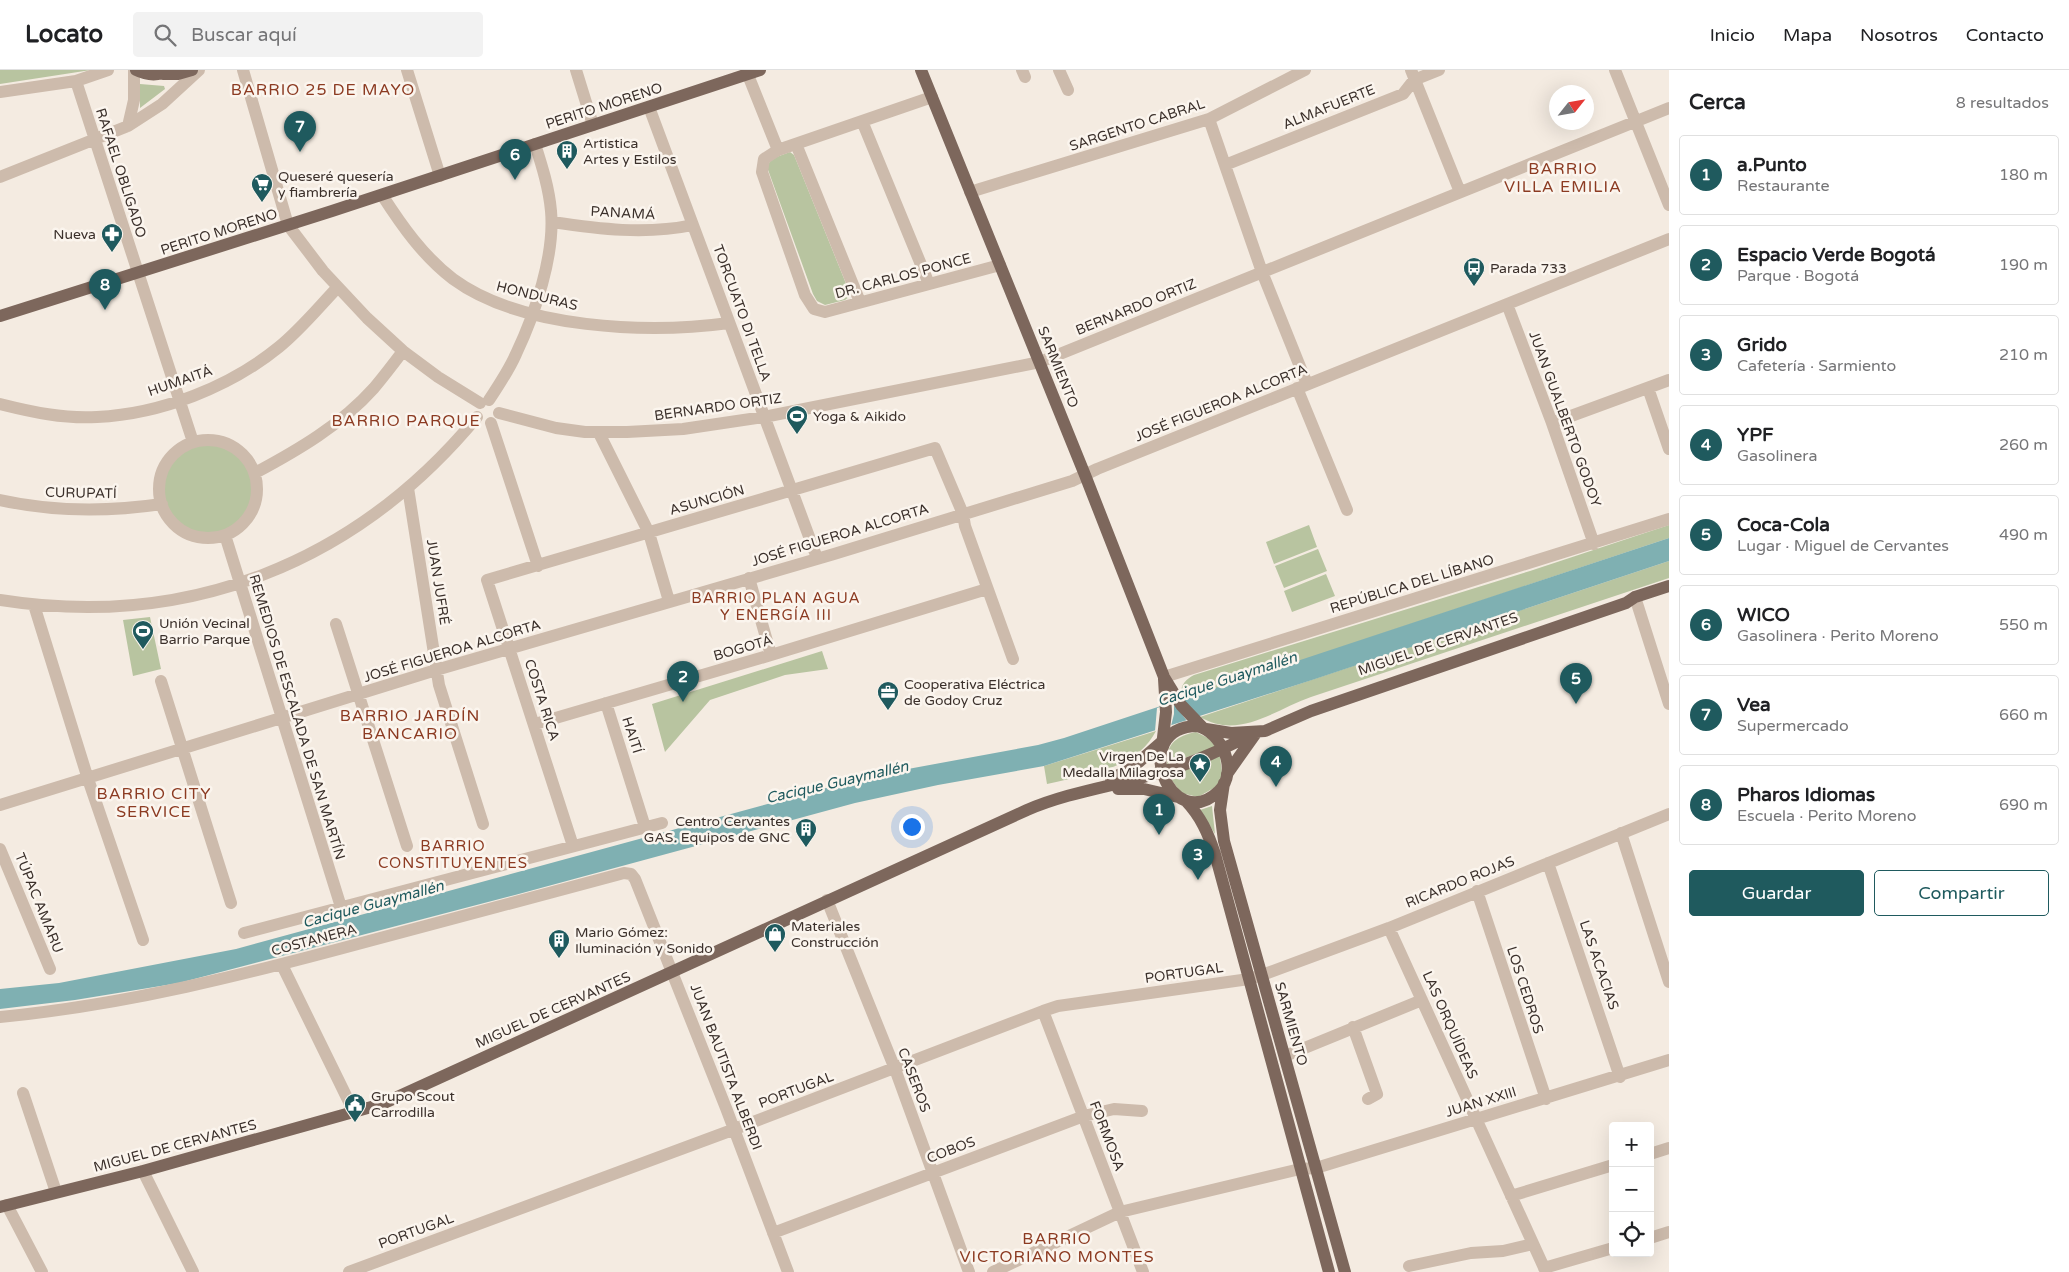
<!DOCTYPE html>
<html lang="es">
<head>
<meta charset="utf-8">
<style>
  :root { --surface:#fff; --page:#f2f2f2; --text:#202124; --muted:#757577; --line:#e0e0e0; --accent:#1f5a5e }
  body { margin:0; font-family:"Varela Round",sans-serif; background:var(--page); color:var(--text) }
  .controls { position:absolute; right:15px; bottom:15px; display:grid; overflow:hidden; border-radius:5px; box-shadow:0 5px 20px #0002 }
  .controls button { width:45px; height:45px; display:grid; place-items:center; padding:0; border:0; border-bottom:1px solid var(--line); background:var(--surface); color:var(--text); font:25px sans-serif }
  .compass { position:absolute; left:1549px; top:15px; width:45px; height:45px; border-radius:50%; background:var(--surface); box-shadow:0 5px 20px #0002; rotate:59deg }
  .you { position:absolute; left:911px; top:756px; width:18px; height:18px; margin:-12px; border:4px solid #fff; border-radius:50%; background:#1a73e8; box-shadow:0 0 0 8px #1a73e833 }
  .badge { display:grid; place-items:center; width:32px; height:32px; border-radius:50%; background:var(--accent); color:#fff; font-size:16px; font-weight:700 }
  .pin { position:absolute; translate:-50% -41px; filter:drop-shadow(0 1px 2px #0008) }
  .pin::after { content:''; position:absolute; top:26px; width:18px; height:15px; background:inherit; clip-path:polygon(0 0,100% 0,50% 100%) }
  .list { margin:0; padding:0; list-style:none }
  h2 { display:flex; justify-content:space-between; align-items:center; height:65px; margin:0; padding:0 20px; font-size:21px }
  h2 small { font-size:16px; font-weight:400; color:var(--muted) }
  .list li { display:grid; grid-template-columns:32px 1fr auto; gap:15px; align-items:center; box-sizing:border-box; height:80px; margin:0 10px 10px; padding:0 10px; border:1px solid var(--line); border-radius:5px }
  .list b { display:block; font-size:19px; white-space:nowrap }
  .list p { margin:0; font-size:16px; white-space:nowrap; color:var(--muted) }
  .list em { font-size:16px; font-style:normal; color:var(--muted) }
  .actions { display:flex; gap:10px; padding:15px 20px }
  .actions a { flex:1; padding:11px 0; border:1px solid var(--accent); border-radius:5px; text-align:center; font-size:18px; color:var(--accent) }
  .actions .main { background:var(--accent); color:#fff }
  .icon { flex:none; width:28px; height:28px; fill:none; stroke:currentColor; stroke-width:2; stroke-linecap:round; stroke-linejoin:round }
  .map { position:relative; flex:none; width:1669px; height:1202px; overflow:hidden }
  header { display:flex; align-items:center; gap:30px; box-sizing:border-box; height:70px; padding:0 25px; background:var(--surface); border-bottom:1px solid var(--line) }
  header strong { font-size:24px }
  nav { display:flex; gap:28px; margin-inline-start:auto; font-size:18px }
  .search { width:350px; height:45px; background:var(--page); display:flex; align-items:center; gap:12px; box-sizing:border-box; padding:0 18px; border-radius:5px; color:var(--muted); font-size:19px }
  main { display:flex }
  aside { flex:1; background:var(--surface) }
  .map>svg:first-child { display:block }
  .green { fill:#b8c4a0 }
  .water { fill:#7fb0b2 }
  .pier { fill:#f4ebe1 }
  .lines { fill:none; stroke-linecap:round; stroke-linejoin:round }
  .minor { stroke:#cdbbac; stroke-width:12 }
  .major { stroke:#7d675c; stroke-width:12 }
  .labels { text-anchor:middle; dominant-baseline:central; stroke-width:5; stroke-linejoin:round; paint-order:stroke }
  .street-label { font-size:14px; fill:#3b302b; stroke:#fbf5ee }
  .poi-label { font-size:14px; fill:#3b302b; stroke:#fbf5ee; text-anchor:start }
  .neighbourhood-label { font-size:15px; letter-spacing:1px; fill:#8c3b22; stroke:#fbf5ee }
  .water-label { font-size:15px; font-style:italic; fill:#1f5a5e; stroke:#fbf5ee }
  .quarter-label { font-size:16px; letter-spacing:1px; fill:#8c3b22; stroke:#fbf5ee }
</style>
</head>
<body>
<header>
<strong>Locato</strong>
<div class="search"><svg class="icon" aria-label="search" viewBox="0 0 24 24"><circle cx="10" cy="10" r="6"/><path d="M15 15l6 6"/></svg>Buscar aquí</div>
<nav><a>Inicio</a><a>Mapa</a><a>Nosotros</a><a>Contacto</a></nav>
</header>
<main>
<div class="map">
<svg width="1669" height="1202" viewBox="0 0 1669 1202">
  <rect width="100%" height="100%" fill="#f4ebe1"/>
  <!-- green -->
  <path class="green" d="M 0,0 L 91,0 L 0,14 Z
    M 140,14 L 164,16 L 165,19 L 140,38 Z
    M 790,82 L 794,85 L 849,221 L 849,227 L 845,230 L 825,235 L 817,231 L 813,224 L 767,97 L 771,89 Z
    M159 419a49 49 0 1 1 98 0a49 49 0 1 1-98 0Z
    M 1309,455 L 1317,477 L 1274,494 L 1266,472 Z
    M 1669,455 L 1669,468 L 1183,630 C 1178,618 1184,610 1194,605 L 1530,501 Z
    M 1318,479 L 1327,501 L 1284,518 L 1275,496 Z
    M 1669,491 L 1669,508 L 1311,627 C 1274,640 1239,670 1200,647 Z
    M 1326,504 L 1335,526 L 1292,542 L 1284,521 Z
    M 150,547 L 161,599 L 133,606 L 123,550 Z
    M 822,581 L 828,599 L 785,605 L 710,630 L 665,682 L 652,634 Z
    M 1156,661 C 1136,700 1085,705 1047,714 L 1044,696 Z
    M 1196,662 L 1208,668 L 1216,677 L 1167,694 C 1166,673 1177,666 1196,662 Z
    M 1220,686 L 1222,703 L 1219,715 L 1198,727 L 1181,723 L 1169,706 Z
    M 1212,736 L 1215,764 L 1200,740 Z"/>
  <!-- water -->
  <path class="water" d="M 1669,468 L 1669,491 L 1312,610 L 1044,696 L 938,715 L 855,733 L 515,825 L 179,913 L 75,930 L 0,939 L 0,919 L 59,913 L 236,879 L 870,706 L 1038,675 L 1064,668 Z"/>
  <!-- pier -->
  <path class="pier" d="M 1179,631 L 1200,647 L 1187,651 L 1174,634 L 1174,644 L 1171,656 L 1155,661 L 1157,638 Z"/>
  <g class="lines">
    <!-- minor -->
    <path class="minor" d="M 243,0 L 288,155 L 323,201 L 367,248 L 403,281 L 438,307 L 480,333
      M 407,0 L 440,106
      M 576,0 L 593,55
      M 746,0 L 778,80
      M 1022,0 L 1025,7
      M 1059,0 L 1068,20
      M 1411,0 L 1460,122
      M 1615,0 L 1669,135
      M 76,11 L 193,372
      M 0,22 L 76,11 L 108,0
      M 932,27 L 778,80 L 764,89 L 762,102 L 805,225 L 814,239 L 825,242 L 1000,195
      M 649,37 L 817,488
      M 1209,49 L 1262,202 L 1307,314
      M 862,51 L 929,214
      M 128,56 L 134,30 L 134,0
      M 796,74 L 860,232
      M 1225,95 L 1403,24 L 1414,10 L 1439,0
      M 0,107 L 128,56 L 162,34 L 199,0
      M 970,122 L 1209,49 L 1305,0
      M 382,125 C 402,156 423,186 453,209 C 521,259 648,264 729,253
      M 552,152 C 599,159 645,165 693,155
      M 1507,234 L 1552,353 L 1594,474
      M 1297,318 L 1347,440
      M 1648,318 L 1669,379
      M 489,330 C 499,315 509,300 516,284 C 535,244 555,185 551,141 C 549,118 542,96 535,74
      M 0,334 C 32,342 64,349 97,347 C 161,344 230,317 279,277 C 300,260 318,238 337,218
      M 499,343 L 556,358 L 585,362 L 627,362 L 683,359 L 764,347 L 1040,292 L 1669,38
      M 491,353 L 538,496
      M 1552,353 L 1669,310
      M 599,363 L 649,463 L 669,531
      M159 419a49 49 0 1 1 98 0a49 49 0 1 1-98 0Z
      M 255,403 C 298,380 341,355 374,318 C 384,306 394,293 403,281
      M 408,418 L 439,615 L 483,754
      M 0,430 C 54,442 107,442 162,434
      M 225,465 L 341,837
      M 749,508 L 771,585
      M 1635,527 L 1669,634
      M 0,530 C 188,560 356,493 477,347
      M 34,535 L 88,709 L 143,870
      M 336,554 L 407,776
      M 1164,607 L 1669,449
      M 161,611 L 231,833
      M 606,633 L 645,757
      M 535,654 L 771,585 L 987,519
      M 0,735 L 436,600 L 834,484 L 1072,411 L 1097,399 L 1669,169
      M 1621,763 L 1669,912
      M 573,776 L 487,510 L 935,378 L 963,444 L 965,456 L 1013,589
      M 0,779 L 50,899
      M 1548,793 L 1620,1007
      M 1477,821 L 1546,1029
      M 827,830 L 895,999 L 969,1202
      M 1389,858 L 1546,1202
      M 244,863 L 662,753
      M 282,895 L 354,1042
      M 1043,941 L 1143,1202
      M 0,947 C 126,935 247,904 369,871 C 454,848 539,826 624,803 L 631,804 L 635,809 L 726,1038 L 788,1202
      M 1353,957 L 1377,1024 L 1368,1029
      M 1285,986 L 1422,930
      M 23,1023 L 56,1122
      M 1650,1084 L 1669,1078
      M 143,1101 L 193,1202
      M 1511,1126 L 1613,1095
      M 7,1135 L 42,1202
      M 773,1163 L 1084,1046 L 1114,1039 L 1142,1041
      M 1650,1168 L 1669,1162
      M 1409,1196 L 1471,1183 L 1503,1181 L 1533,1174
      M 1544,1198 L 1613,1178
      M 349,1202 L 735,1059 L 1043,941 L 1058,936 L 1249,909 L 1262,905 L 1389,858 L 1669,744
      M 993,1202 L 1120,1142 L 1300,1099 L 1316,1098 L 1669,990"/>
    <!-- major -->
    <path class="major" d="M 136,0 C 148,6 159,6 171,0
      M 921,0 L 1085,405 L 1164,607 L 1181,635 L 1203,658
      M 163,4 L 178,4 L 192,0
      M 0,246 L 332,141 L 760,0
      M 1197,656 C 1222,662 1239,701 1219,721 C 1171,767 1127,658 1197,656 Z
      M 1206,659 L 1231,663 L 1265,661 L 1311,641 L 1626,533 L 1635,527 L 1669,516
      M 1162,676 L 1166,642 L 1164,609
      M 1227,704 L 1256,663
      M 1111,709 L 1132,698 L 1165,669
      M 1224,713 L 1220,740 L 1224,771 L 1345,1202
      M 1118,719 L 1144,719 L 1178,727
      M 1186,731 C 1201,747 1208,763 1215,784 L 1329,1202
      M 0,1137 L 143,1101 L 382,1034 L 1027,740 C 1069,722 1114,716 1158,703 C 1192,694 1225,678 1257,662"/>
  </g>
  <!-- icons -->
  <defs>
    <g id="building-pin" transform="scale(1.125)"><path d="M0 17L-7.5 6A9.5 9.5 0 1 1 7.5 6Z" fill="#1f5a5e" stroke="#fbf5ee"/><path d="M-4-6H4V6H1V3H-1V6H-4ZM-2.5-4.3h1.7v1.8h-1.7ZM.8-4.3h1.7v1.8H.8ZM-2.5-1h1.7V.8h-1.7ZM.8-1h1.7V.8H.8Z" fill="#fff"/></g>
    <g id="supermarket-pin" transform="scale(1.125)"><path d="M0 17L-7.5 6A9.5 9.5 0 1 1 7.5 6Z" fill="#1f5a5e" stroke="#fbf5ee"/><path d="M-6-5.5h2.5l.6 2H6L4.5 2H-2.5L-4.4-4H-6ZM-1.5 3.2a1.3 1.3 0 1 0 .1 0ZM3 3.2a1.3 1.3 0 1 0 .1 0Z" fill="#fff"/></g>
    <g id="pharmacy-pin" transform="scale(1.125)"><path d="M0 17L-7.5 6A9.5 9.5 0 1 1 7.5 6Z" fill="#1f5a5e" stroke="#fbf5ee"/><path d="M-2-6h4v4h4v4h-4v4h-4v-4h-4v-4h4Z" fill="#fff"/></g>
    <g id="bus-pin" transform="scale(1.125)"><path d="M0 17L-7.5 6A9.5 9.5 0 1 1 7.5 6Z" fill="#1f5a5e" stroke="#fbf5ee"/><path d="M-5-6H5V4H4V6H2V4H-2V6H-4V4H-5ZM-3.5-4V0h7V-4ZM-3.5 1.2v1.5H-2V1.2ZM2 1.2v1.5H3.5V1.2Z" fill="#fff"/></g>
    <g id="stadium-pin" transform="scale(1.125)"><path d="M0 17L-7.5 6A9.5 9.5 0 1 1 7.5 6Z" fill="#1f5a5e" stroke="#fbf5ee"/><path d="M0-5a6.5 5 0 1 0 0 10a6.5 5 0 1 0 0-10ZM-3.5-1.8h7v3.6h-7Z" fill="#fff"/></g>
    <g id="office-pin" transform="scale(1.125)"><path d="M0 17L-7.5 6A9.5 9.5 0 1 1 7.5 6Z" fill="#1f5a5e" stroke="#fbf5ee"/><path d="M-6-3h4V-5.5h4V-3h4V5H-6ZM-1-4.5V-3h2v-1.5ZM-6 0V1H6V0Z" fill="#fff"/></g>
    <g id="sight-pin" transform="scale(1.125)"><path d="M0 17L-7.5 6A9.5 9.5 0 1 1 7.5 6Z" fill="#1f5a5e" stroke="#fbf5ee"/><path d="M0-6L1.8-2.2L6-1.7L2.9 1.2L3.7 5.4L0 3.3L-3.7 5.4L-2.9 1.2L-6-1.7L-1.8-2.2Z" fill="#fff"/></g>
    <g id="shop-pin" transform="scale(1.125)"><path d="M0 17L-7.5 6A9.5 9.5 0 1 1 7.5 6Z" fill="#1f5a5e" stroke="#fbf5ee"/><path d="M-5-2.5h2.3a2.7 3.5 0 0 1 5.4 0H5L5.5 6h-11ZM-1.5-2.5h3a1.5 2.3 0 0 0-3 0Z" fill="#fff"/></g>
    <g id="civic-pin" transform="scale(1.125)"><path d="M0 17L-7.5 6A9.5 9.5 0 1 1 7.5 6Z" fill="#1f5a5e" stroke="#fbf5ee"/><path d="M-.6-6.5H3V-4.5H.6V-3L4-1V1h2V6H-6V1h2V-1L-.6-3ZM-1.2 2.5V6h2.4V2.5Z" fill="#fff"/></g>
  </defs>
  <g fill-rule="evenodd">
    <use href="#building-pin" x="567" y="81"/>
    <use href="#supermarket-pin" x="262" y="114"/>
    <use href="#pharmacy-pin" x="112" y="164"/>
    <use href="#bus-pin" x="1474" y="198"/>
    <use href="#stadium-pin" x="797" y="346"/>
    <use href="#stadium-pin" x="143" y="561"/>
    <use href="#office-pin" x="888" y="622"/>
    <use href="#sight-pin" x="1200" y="694"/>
    <use href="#building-pin" x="806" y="759"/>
    <use href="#shop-pin" x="775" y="864"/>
    <use href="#building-pin" x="559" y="870"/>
    <use href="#civic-pin" x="355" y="1034"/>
  </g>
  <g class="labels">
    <!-- street labels -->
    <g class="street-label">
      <text transform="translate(604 36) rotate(-18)">PERITO MORENO</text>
      <text transform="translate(1329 37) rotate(-22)">ALMAFUERTE</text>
      <text transform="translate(1137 55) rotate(-18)">SARGENTO CABRAL</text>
      <text transform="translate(121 103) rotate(72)">RAFAEL OBLIGADO</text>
      <text transform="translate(623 143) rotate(3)">PANAMÁ</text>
      <text transform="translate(219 162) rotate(-18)">PERITO MORENO</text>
      <text transform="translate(903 206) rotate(-15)">DR. CARLOS PONCE</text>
      <text transform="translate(537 226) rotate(14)">HONDURAS</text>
      <text transform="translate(1136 237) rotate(-22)">BERNARDO ORTIZ</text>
      <text transform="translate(742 243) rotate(70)">TORCUATO DI TELLA</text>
      <text transform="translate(1058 297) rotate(68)">SARMIENTO</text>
      <text transform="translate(180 311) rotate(-19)">HUMAITÁ</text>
      <text transform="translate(1221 333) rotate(-22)">JOSÉ FIGUEROA ALCORTA</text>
      <text transform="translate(718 337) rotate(-8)">BERNARDO ORTIZ</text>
      <text transform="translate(1565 349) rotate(70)">JUAN GUALBERTO GODOY</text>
      <text transform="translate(81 423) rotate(1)">CURUPATÍ</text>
      <text transform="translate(707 430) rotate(-16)">ASUNCIÓN</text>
      <text transform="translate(840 465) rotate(-17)">JOSÉ FIGUEROA ALCORTA</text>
      <text transform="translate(438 512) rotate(81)">JUAN JUFRÉ</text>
      <text transform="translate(1412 514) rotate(-17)">REPÚBLICA DEL LÍBANO</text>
      <text transform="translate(1438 574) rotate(-19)">MIGUEL DE CERVANTES</text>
      <text transform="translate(743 578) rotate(-16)">BOGOTÁ</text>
      <text transform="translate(452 581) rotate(-17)">JOSÉ FIGUEROA ALCORTA</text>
      <text transform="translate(542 630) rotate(72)">COSTA RICA</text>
      <text transform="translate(297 647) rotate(73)">REMEDIOS DE ESCALADA DE SAN MARTÍN</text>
      <text transform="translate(632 665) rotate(72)">HAITÍ</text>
      <text transform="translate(1460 812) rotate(-22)">RICARDO ROJAS</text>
      <text transform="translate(39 833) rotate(68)">TÚPAC AMARU</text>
      <text transform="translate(314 870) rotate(-15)">COSTANERA</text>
      <text transform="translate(1599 895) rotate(71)">LAS ACACIAS</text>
      <text transform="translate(1184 903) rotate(-8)">PORTUGAL</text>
      <text transform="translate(1525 920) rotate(72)">LOS CEDROS</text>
      <text transform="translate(553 940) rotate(-24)">MIGUEL DE CERVANTES</text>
      <text transform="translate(1291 954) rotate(74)">SARMIENTO</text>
      <text transform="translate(1450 955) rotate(66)">LAS ORQUÍDEAS</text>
      <text transform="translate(726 997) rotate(69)">JUAN BAUTISTA ALBERDI</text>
      <text transform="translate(914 1010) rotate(69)">CASEROS</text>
      <text transform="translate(796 1020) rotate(-21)">PORTUGAL</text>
      <text transform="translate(1481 1032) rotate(-17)">JUAN XXIII</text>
      <text transform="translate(1107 1066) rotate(69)">FORMOSA</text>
      <text transform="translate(175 1076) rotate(-15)">MIGUEL DE CERVANTES</text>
      <text transform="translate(951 1080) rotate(-21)">COBOS</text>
      <text transform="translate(416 1161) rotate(-20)">PORTUGAL</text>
    </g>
    <!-- poi labels -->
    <g class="poi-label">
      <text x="583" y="73">Artistica<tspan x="583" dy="16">Artes y Estilos</tspan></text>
      <text x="278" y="106">Queseré quesería<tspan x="278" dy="16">y fiambrería</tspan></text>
      <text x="96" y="164" text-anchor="end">Nueva</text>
      <text x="1490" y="198">Parada 733</text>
      <text x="813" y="346">Yoga &amp; Aikido</text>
      <text x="159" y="553">Unión Vecinal<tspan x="159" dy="16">Barrio Parque</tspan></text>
      <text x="904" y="614">Cooperativa Eléctrica<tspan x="904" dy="16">de Godoy Cruz</tspan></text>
      <text x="1184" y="686" text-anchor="end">Virgen De La<tspan x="1184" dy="16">Medalla Milagrosa</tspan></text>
      <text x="790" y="751" text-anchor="end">Centro Cervantes<tspan x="790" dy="16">GAS. Equipos de GNC</tspan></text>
      <text x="791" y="856">Materiales<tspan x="791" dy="16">Construcción</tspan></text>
      <text x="575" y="862">Mario Gómez:<tspan x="575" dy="16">Iluminación y Sonido</tspan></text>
      <text x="371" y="1026">Grupo Scout<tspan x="371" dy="16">Carrodilla</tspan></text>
    </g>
    <!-- neighbourhood labels -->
    <g class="neighbourhood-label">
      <text x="776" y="528">BARRIO PLAN AGUA<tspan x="776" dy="17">Y ENERGÍA III</tspan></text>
      <text x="453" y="776">BARRIO<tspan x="453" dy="17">CONSTITUYENTES</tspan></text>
    </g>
    <!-- water labels -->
    <g class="water-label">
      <text transform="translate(1227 609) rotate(-18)">Cacique Guaymallén</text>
      <text transform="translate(837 712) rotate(-13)">Cacique Guaymallén</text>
      <text transform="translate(373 834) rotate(-15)">Cacique Guaymallén</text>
    </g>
    <!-- quarter labels -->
    <g class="quarter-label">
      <text x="323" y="20">BARRIO 25 DE MAYO</text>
      <text x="1563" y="99">BARRIO<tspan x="1563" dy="18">VILLA EMILIA</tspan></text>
      <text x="406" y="351">BARRIO PARQUE</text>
      <text x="410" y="646">BARRIO JARDÍN<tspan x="410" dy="18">BANCARIO</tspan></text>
      <text x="154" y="724">BARRIO CITY<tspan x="154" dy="18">SERVICE</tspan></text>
      <text x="1057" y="1169">BARRIO<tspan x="1057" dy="18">VICTORIANO MONTES</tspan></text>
    </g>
  </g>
</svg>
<div class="controls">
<button>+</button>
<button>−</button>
<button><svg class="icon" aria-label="locate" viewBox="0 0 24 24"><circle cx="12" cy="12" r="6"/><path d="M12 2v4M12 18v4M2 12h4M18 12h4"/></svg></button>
</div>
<svg class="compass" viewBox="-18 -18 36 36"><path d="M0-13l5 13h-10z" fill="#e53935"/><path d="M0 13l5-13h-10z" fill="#757577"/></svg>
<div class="you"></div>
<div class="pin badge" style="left:1159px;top:765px">1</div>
<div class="pin badge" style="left:683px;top:632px">2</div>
<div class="pin badge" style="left:1198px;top:810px">3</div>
<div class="pin badge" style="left:1276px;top:717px">4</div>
<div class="pin badge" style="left:1576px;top:634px">5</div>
<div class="pin badge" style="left:515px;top:110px">6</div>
<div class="pin badge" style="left:300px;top:82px">7</div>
<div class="pin badge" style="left:105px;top:240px">8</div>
</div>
<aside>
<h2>Cerca<small>8 resultados</small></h2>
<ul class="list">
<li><span class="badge">1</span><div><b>a.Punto</b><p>Restaurante</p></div><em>180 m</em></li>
<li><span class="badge">2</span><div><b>Espacio Verde Bogotá</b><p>Parque · Bogotá</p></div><em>190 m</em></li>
<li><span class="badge">3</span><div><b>Grido</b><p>Cafetería · Sarmiento</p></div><em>210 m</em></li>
<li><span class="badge">4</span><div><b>YPF</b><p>Gasolinera</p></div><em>260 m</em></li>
<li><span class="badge">5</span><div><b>Coca-Cola</b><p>Lugar · Miguel de Cervantes</p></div><em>490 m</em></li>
<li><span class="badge">6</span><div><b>WICO</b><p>Gasolinera · Perito Moreno</p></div><em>550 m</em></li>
<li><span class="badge">7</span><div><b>Vea</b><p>Supermercado</p></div><em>660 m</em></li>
<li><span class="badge">8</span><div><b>Pharos Idiomas</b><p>Escuela · Perito Moreno</p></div><em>690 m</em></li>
</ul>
<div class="actions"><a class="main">Guardar</a><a>Compartir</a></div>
</aside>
</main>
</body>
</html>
